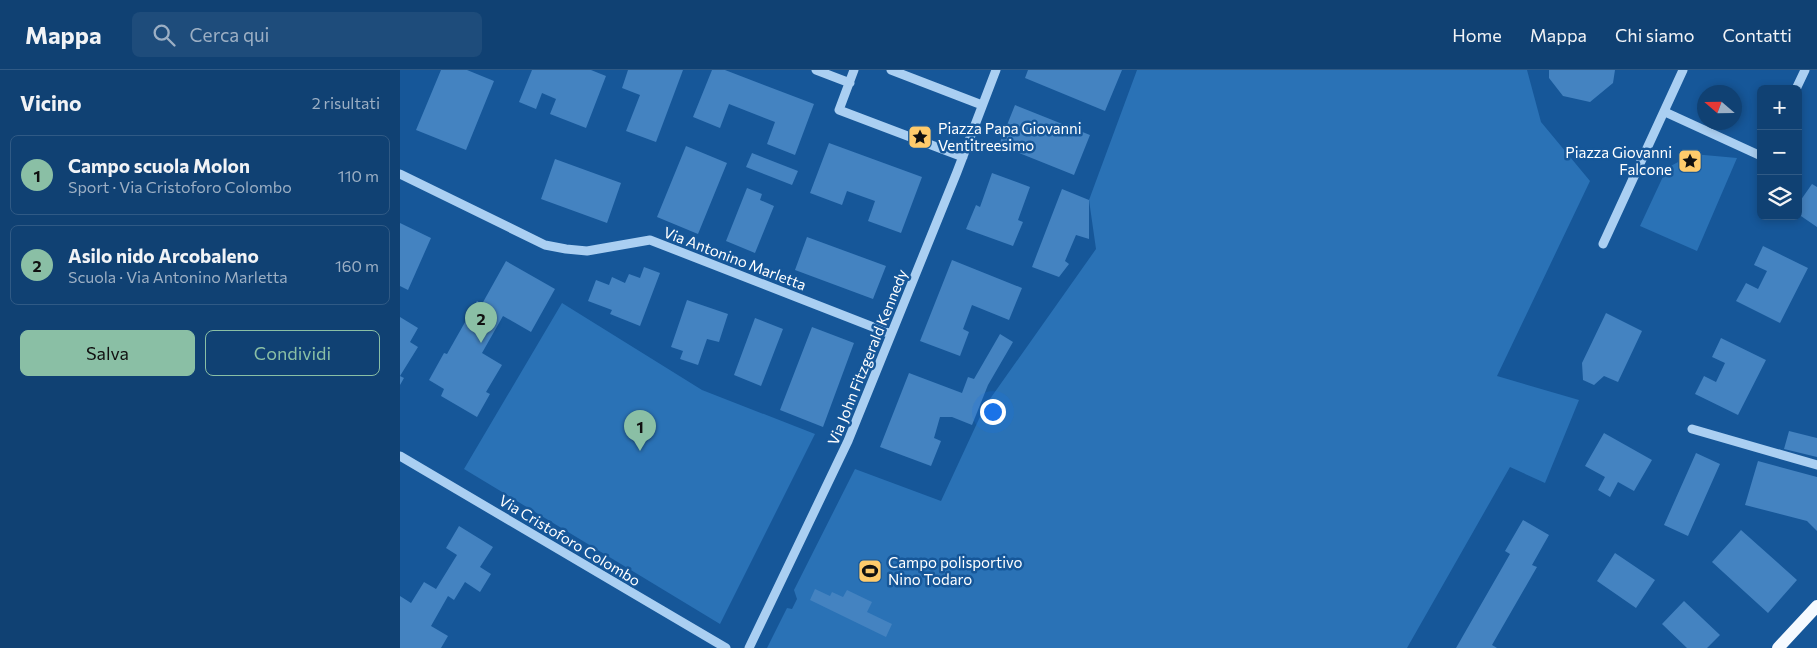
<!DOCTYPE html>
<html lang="it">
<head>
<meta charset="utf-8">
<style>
  :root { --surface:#104173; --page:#1e4c7b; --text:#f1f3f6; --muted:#9cafc4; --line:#305a85; --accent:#8abfa5 }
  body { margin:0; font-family:Commissioner,sans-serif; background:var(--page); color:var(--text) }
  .controls { position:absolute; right:15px; top:15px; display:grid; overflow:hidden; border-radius:8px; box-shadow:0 2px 8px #0003 }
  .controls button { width:45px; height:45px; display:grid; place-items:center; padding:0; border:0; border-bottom:1px solid var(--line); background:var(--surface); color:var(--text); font:25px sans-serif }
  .compass { position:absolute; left:1297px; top:15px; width:45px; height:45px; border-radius:50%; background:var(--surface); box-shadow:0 2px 8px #0003; rotate:290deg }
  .you { position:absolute; left:592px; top:341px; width:18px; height:18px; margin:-12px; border:4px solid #fff; border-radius:50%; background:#1a73e8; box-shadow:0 0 0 8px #1a73e833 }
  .badge { display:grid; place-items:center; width:32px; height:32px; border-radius:50%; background:var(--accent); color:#111; font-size:16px; font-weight:700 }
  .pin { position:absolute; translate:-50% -41px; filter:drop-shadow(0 1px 2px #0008) }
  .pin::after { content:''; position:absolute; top:26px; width:18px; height:15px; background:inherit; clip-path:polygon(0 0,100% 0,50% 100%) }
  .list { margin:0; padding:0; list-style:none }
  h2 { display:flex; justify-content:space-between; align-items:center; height:65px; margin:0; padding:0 20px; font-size:21px }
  h2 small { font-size:16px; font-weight:400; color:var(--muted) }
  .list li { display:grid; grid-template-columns:32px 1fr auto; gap:15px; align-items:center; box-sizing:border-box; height:80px; margin:0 10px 10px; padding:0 10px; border:1px solid var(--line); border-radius:8px }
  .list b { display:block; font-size:19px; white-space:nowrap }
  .list p { margin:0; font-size:16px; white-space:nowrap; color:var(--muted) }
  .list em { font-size:16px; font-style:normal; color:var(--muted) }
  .actions { display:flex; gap:10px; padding:15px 20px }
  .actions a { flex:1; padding:11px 0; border:1px solid var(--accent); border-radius:8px; text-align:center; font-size:18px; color:var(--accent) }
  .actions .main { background:var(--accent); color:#111 }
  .icon { flex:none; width:28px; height:28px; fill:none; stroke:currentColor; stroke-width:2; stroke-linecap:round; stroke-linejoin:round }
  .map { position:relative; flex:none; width:1417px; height:578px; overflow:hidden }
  header { display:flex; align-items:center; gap:30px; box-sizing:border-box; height:70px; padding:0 25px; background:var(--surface); border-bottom:1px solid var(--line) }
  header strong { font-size:24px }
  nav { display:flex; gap:28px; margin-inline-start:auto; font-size:18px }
  .search { width:350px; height:45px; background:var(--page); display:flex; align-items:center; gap:12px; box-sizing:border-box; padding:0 18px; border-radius:8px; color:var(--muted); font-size:19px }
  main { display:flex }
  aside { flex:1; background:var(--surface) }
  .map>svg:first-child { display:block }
  .green { fill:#2a72b6 }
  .building { fill:#4483c1 }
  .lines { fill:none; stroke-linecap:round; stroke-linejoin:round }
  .minor { stroke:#aacff2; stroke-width:9 }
  .major { stroke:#f5faff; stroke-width:12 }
  .labels { text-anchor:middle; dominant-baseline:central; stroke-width:5; stroke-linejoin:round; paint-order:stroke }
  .poi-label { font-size:15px; fill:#fff; stroke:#165799; text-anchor:start }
  .street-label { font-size:15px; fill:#fff; stroke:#165799 }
</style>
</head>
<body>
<header>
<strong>Mappa</strong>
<div class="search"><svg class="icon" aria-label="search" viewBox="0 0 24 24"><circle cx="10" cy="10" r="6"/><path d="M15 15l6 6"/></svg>Cerca qui</div>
<nav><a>Home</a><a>Mappa</a><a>Chi siamo</a><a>Contatti</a></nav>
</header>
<main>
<aside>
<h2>Vicino<small>2 risultati</small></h2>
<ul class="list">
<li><span class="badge">1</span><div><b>Campo scuola Molon</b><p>Sport · Via Cristoforo Colombo</p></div><em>110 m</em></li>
<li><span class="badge">2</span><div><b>Asilo nido Arcobaleno</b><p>Scuola · Via Antonino Marletta</p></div><em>160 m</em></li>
</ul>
<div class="actions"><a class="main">Salva</a><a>Condividi</a></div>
</aside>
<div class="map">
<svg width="1417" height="578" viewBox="0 0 1417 578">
  <rect width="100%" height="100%" fill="#165799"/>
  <!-- green -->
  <path class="green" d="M 737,0 L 1127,0 L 1141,52 L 1190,111 L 1097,306 L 1179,330 L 1145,413 L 1110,397 L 1007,578 L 367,578 L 387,538 L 392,539 L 397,529 L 394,520 L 455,399 L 541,431 L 585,336 L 696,179 L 689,130 Z
    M 1293,84 L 1337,88 L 1297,181 L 1240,156 L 1267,98 Z
    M 162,233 L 302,320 L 415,364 L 320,554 L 64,399 Z"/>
  <!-- building -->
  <path class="building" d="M 41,0 L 67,0 L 94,11 L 66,80 L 16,60 Z
    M 132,0 L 191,0 L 206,6 L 186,58 L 150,44 L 156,29 L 142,23 L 136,39 L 119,32 Z
    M 228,0 L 283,0 L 256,72 L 226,61 L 240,25 L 222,18 Z
    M 312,0 L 325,0 L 414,34 L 395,85 L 367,74 L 375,52 L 329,34 L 320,58 L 293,47 Z
    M 628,0 L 722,0 L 705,41 L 625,8 Z
    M 1149,0 L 1215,0 L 1213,13 L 1190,32 L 1163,26 L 1149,8 Z
    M 615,35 L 690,65 L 674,105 L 599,75 Z
    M 429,73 L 522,107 L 501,163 L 468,151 L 475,131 L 447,121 L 442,135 L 410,123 Z
    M 286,76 L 327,93 L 298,164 L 257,147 Z
    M 352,83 L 398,101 L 392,115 L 346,97 Z
    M 155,89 L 221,113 L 207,153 L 141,129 Z
    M 592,103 L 630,117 L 618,150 L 623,152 L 613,176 L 566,159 L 576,135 L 580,137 Z
    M 1412,114 L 1417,117 L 1417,157 L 1398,144 L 1398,134 Z
    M 347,118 L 362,124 L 360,130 L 374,136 L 355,183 L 326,171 Z
    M 662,119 L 689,130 L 689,169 L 676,165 L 665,191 L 669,194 L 659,207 L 632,197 Z
    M 0,153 L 31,168 L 8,220 L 0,216 Z
    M 407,167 L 486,196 L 473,229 L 395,200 Z
    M 1363,176 L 1408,198 L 1380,253 L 1336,231 L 1346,213 L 1358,219 L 1367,201 L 1354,195 Z
    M 552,190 L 622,218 L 609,250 L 572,235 L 563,259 L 569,262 L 560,286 L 520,271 Z
    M 106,191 L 155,219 L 131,262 L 103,246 L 82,283 L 102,295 L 86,322 L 90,324 L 77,347 L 41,326 L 44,319 L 29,310 L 44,283 L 47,284 L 77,231 L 82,234 Z
    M 244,197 L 260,203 L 240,256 L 210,244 L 212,240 L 188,231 L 196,210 L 209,215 L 212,207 L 225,213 L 229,204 L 240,208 Z
    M 287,230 L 328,244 L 319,272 L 307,269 L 298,295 L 280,289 L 283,281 L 271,277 Z
    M 1206,243 L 1242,261 L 1218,312 L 1204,306 L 1194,315 L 1183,310 L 1182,293 Z
    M 0,247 L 18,258 L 10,272 L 18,277 L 0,306 L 4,308 L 0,315 Z
    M 355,248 L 383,259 L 361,316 L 334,305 Z
    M 412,257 L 454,273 L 423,357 L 380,340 Z
    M 600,264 L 613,272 L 588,315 L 572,355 L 552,347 L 540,347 L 534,368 L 541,371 L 531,396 L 480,377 L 509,303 L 562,323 L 568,307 L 574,309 Z
    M 1321,268 L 1366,290 L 1338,345 L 1295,324 L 1304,306 L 1316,312 L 1325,293 L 1312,287 Z
    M 1389,361 L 1417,368 L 1417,387 L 1384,379 Z
    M 1204,363 L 1252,390 L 1234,421 L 1218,412 L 1210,427 L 1198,420 L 1205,407 L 1185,396 Z
    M 1296,383 L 1320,394 L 1288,466 L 1264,455 Z
    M 1358,391 L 1417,407 L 1417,461 L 1407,451 L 1345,435 Z
    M 1123,450 L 1149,465 L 1132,495 L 1137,497 L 1092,575 L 1097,578 L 1056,578 L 1110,484 L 1105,481 Z
    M 59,456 L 93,477 L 80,497 L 91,504 L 80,522 L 65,512 L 54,530 L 48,526 L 31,556 L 48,566 L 41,578 L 0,578 L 0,526 L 11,533 L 24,512 L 36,519 L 57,485 L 46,478 Z
    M 1341,460 L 1397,510 L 1368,543 L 1312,492 Z
    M 1215,483 L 1255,510 L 1236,538 L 1197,511 Z
    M 415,519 L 430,526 L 432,522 L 443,527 L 447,520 L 472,532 L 467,542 L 492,554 L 486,567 L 410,530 Z
    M 1284,531 L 1320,565 L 1307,578 L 1287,578 L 1262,554 Z"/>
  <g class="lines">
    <!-- minor -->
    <path class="minor" d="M 416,0 L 450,13
      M 454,0 L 439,40 L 563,87
      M 491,0 L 582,35
      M 1396,19 L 1405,0
      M 1265,42 L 1361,86
      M 0,104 L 145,175 L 166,179 L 187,181 L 250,170 L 491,264
      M 1203,174 L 1283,0
      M 1292,359 L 1417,395
      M 0,386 L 326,578
      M 349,578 L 448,371 L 557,102 L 596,0"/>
    <!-- major -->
    <path class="major" d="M 1378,578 L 1417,536"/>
  </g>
  <!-- icons -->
  <defs>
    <g id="sight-square" transform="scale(1.25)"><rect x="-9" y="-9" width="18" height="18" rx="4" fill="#ffcb6b" stroke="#165799"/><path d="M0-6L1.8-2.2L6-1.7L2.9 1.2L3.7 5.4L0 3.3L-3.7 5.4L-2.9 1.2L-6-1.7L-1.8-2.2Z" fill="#111"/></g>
    <g id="stadium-square" transform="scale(1.25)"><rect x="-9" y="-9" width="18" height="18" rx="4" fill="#ffcb6b" stroke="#165799"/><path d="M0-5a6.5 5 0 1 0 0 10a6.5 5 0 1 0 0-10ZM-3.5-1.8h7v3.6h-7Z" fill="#111"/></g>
  </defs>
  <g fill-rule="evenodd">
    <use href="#sight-square" x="520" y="67"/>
    <use href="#sight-square" x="1290" y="91"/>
    <use href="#stadium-square" x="470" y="501"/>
  </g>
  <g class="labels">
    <!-- poi labels -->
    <g class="poi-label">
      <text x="538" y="58">Piazza Papa Giovanni<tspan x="538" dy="17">Ventitreesimo</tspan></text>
      <text x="1272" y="82" text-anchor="end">Piazza Giovanni<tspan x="1272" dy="17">Falcone</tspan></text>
      <text x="488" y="492">Campo polisportivo<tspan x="488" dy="17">Nino Todaro</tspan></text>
    </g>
    <!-- street labels -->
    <g class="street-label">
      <text transform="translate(335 188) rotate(21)">Via Antonino Marletta</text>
      <text transform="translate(467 287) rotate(-68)">Via John Fitzgerald Kennedy</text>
      <text transform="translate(170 470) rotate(31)">Via Cristoforo Colombo</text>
    </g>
  </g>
</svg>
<div class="controls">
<button>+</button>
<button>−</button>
<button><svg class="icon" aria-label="layers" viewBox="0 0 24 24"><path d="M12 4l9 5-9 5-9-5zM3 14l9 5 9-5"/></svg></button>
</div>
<svg class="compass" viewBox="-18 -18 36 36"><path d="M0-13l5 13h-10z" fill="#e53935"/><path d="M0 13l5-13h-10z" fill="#9cafc4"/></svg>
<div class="you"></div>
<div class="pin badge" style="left:240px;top:381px">1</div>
<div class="pin badge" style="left:81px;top:273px">2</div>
</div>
</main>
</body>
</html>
